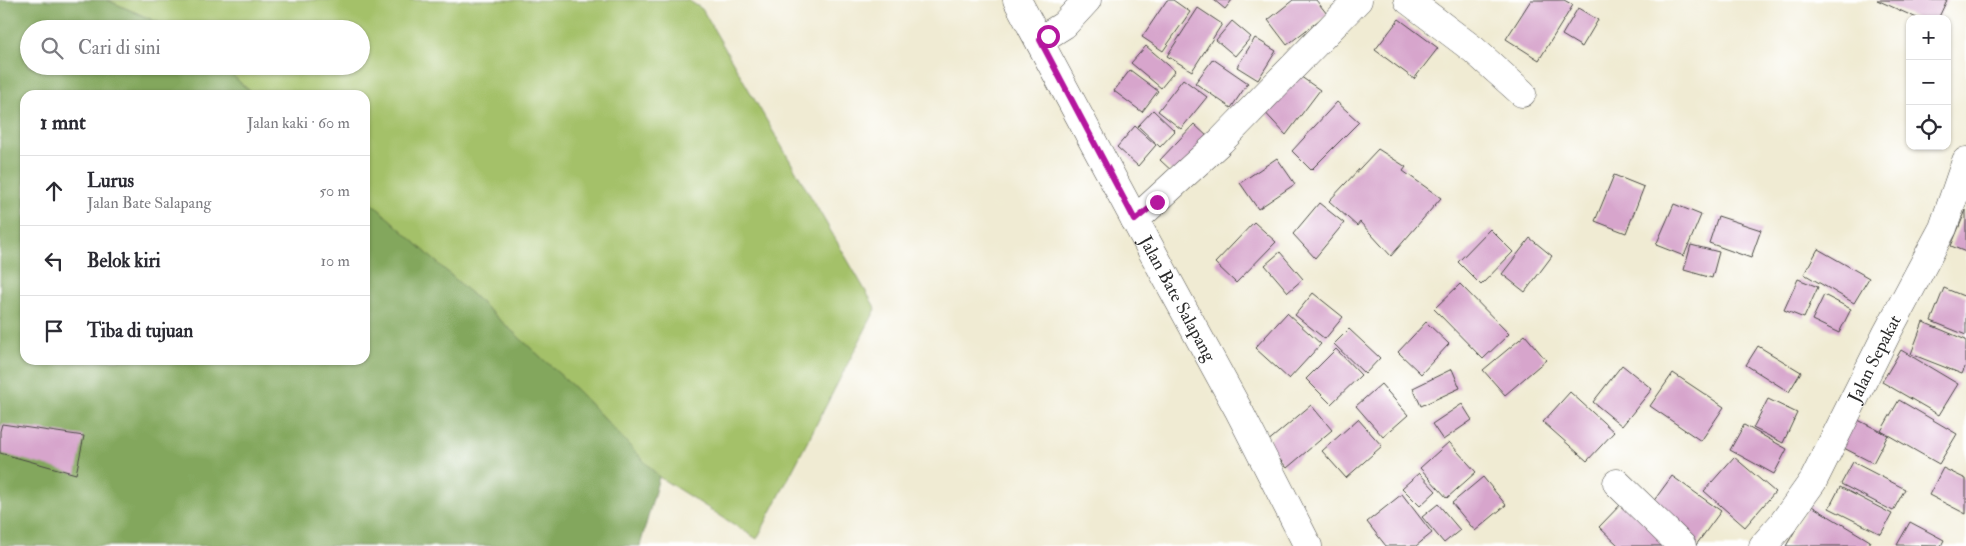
<!DOCTYPE html>
<html lang="id">
<head>
<meta charset="utf-8">
<style>
  :root { --surface:#fff; --page:#f2f2f3; --text:#2b2b33; --muted:#7c7c81; --line:#e1e1e2 }
  body { margin:0; font-family:"IM FELL Double Pica",serif; background:var(--page); color:var(--text) }
  .controls { position:absolute; right:15px; top:15px; display:grid; overflow:hidden; border-radius:10px; box-shadow:0 1px 4px #0004 }
  .controls button { width:45px; height:45px; display:grid; place-items:center; padding:0; border:0; border-bottom:1px solid var(--line); background:var(--surface); color:var(--text); font:25px sans-serif }
  .stop { position:absolute; width:15px; height:15px; margin:-11px; border:4px solid #b5179e; border-radius:50%; background:#fff }
  .stop.end { background:#b5179e; border-color:#fff; box-shadow:0 1px 5px #0008 }
  .list { margin:0; padding:0; list-style:none }
  h2 { display:flex; justify-content:space-between; align-items:center; height:65px; margin:0; padding:0 20px; font-size:21px }
  h2 small { font-size:16px; font-weight:400; color:var(--muted) }
  .list li { display:grid; grid-template-columns:32px 1fr auto; gap:15px; align-items:center; box-sizing:border-box; height:70px; padding:0 20px; border-top:1px solid var(--line) }
  .list b { display:block; font-size:19px; white-space:nowrap }
  .list p { margin:0; font-size:16px; white-space:nowrap; color:var(--muted) }
  .list em { font-size:16px; font-style:normal; color:var(--muted) }
  .icon { flex:none; width:28px; height:28px; fill:none; stroke:currentColor; stroke-width:2; stroke-linecap:round; stroke-linejoin:round }
  .map { position:relative; flex:none; width:1966px; height:546px; overflow:hidden }
  .search { position:absolute; background:var(--surface); box-shadow:0 1px 4px #0004; left:20px; top:20px; width:350px; height:55px; display:flex; align-items:center; gap:12px; box-sizing:border-box; padding:0 18px; border-radius:28px; color:var(--muted); font-size:19px }
  .panel { position:absolute; background:var(--surface); box-shadow:0 1px 4px #0004; left:20px; top:90px; width:350px; height:275px; border-radius:15px }
  .map>svg:first-child { display:block }
  .green { fill:#a4c169; stroke:#68764a }
  .forest { fill:#83a75d; stroke:#576944 }
  .building { fill:#d7a5cc }
  .lines { fill:none; stroke-linecap:round; stroke-linejoin:round }
  .minor-casing { stroke:#494844; stroke-width:29 }
  .minor { stroke:#fff; stroke-width:28 }
  .route { stroke:#b5179e; stroke-width:6 }
  .labels { text-anchor:middle; dominant-baseline:central; stroke-width:4; stroke-linejoin:round; paint-order:stroke }
  .street-label { font-size:18px; fill:#2b2b2b; stroke:#fff }
</style>
</head>
<body>
<div class="map">
<svg width="1966" height="546" viewBox="0 0 1966 546">
  <rect width="100%" height="100%" fill="#fff"/>
  <filter id="ink" filterUnits="userSpaceOnUse"><feTurbulence type="fractalNoise" baseFrequency=".02" numOctaves="2"/><feDisplacementMap in="SourceGraphic" scale="10" xChannelSelector="R" yChannelSelector="G"/><feConvolveMatrix kernelMatrix="1 2 1 2 8 2 1 2 1" color-interpolation-filters="sRGB"/></filter>
  <filter id="wash" filterUnits="userSpaceOnUse"><feTurbulence type="fractalNoise" baseFrequency=".0096" numOctaves="4" result="noise"/><feDisplacementMap in="SourceGraphic" scale="20" xChannelSelector="R" yChannelSelector="G"/><feGaussianBlur stdDeviation="1.12" result="paint"/><feColorMatrix in="noise" values="0 0 0 0 0 0 0 0 0 0 0 0 0 0 0 0 0 1.4 0 .05"/><feComposite in="paint" operator="in"/></filter>
  <g filter="url(#wash)">
    <rect width="100%" height="100%" fill="#f0ebd3"/>
    <!-- green -->
    <path class="green" d="M 107,0 L 688,0 L 702,9 L 876,309 L 757,539 L 659,477 L 579,392 L 365,197 L 365,95 L 254,95 L 222,66 L 361,66 L 361,29 L 173,29 Z"/>
    <!-- forest -->
    <path class="forest" d="M 0,0 L 107,0 L 173,29 L 29,29 L 29,66 L 222,66 L 254,95 L 25,95 L 25,360 L 365,360 L 365,197 L 579,392 L 659,477 L 640,546 L 0,546 Z"/>
    <g id="blocks">
      <!-- building -->
      <path class="building" d="M 1167,0 L 1173,0 L 1190,12 L 1163,51 L 1142,37 Z
        M 1214,0 L 1232,0 L 1225,9 Z
        M 1293,0 L 1316,0 L 1327,14 L 1287,45 L 1268,20 Z
        M 1531,0 L 1564,0 L 1573,5 L 1539,60 L 1506,39 Z
        M 1877,0 L 1947,0 L 1938,19 L 1919,19 Z
        M 1198,8 L 1222,24 L 1192,71 L 1167,56 Z
        M 1578,8 L 1598,20 L 1582,47 L 1562,35 Z
        M 1399,19 L 1438,48 L 1414,79 L 1375,50 Z
        M 1232,21 L 1251,37 L 1235,56 L 1216,40 Z
        M 1255,38 L 1276,51 L 1258,80 L 1237,67 Z
        M 1146,46 L 1175,71 L 1161,88 L 1131,63 Z
        M 1213,59 L 1248,83 L 1231,108 L 1195,83 Z
        M 1130,70 L 1158,91 L 1142,112 L 1114,91 Z
        M 1294,72 L 1320,90 L 1286,135 L 1260,107 Z
        M 1183,79 L 1207,97 L 1181,129 L 1158,111 Z
        M 1337,102 L 1359,122 L 1311,170 L 1292,151 Z
        M 1153,110 L 1175,131 L 1160,147 L 1138,126 Z
        M 1194,124 L 1209,138 L 1175,174 L 1160,160 Z
        M 1135,126 L 1156,145 L 1138,166 L 1117,147 Z
        M 1378,149 L 1406,167 L 1403,171 L 1441,198 L 1391,256 L 1360,222 L 1357,226 L 1329,201 Z
        M 1277,158 L 1295,184 L 1258,209 L 1240,183 Z
        M 1614,175 L 1644,187 L 1626,233 L 1595,221 Z
        M 1319,203 L 1344,223 L 1315,258 L 1293,234 Z
        M 1674,204 L 1701,215 L 1684,256 L 1656,245 Z
        M 1966,210 L 1966,252 L 1951,246 Z
        M 1718,216 L 1761,230 L 1751,258 L 1709,243 Z
        M 1254,222 L 1276,242 L 1236,283 L 1215,263 Z
        M 1490,229 L 1513,252 L 1481,285 L 1458,262 Z
        M 1530,238 L 1552,256 L 1525,292 L 1502,274 Z
        M 1691,245 L 1719,252 L 1712,278 L 1684,270 Z
        M 1818,249 L 1869,278 L 1854,303 L 1804,274 Z
        M 1280,252 L 1303,279 L 1288,292 L 1265,265 Z
        M 1798,279 L 1818,287 L 1804,318 L 1784,310 Z
        M 1460,284 L 1509,334 L 1483,359 L 1434,309 Z
        M 1944,288 L 1966,297 L 1966,335 L 1931,321 Z
        M 1313,293 L 1343,317 L 1325,339 L 1295,315 Z
        M 1824,295 L 1851,309 L 1839,333 L 1812,320 Z
        M 1287,313 L 1321,344 L 1289,379 L 1255,348 Z
        M 1426,322 L 1449,344 L 1421,374 L 1398,352 Z
        M 1923,322 L 1966,340 L 1966,365 L 1962,374 L 1911,354 Z
        M 1349,329 L 1380,358 L 1365,374 L 1334,344 Z
        M 1525,335 L 1546,360 L 1505,395 L 1483,370 Z
        M 1758,346 L 1801,372 L 1789,392 L 1746,365 Z
        M 1336,349 L 1361,375 L 1331,404 L 1306,379 Z
        M 1901,350 L 1958,384 L 1939,415 L 1882,382 Z
        M 1622,365 L 1652,389 L 1622,426 L 1593,402 Z
        M 1452,369 L 1460,388 L 1421,406 L 1413,388 Z
        M 1673,373 L 1724,407 L 1701,441 L 1650,406 Z
        M 1381,384 L 1408,415 L 1383,437 L 1356,406 Z
        M 1570,392 L 1614,432 L 1587,461 L 1543,422 Z
        M 1768,399 L 1797,413 L 1783,443 L 1753,428 Z
        M 1899,400 L 1957,434 L 1939,464 L 1881,431 Z
        M 1462,404 L 1472,420 L 1443,440 L 1432,424 Z
        M 1311,405 L 1332,430 L 1287,468 L 1266,443 Z
        M 1854,418 L 1888,435 L 1873,463 L 1840,446 Z
        M 1358,419 L 1382,446 L 1346,478 L 1322,451 Z
        M 2,424 L 84,436 L 76,474 L 0,453 L 0,431 Z
        M 1744,425 L 1787,449 L 1774,474 L 1730,450 Z
        M 1449,442 L 1476,472 L 1447,498 L 1420,468 Z
        M 1734,457 L 1775,492 L 1745,527 L 1704,491 Z
        M 1853,462 L 1905,489 L 1893,511 L 1841,484 Z
        M 1943,468 L 1966,479 L 1966,514 L 1929,495 Z
        M 1419,473 L 1436,491 L 1420,506 L 1402,488 Z
        M 1672,476 L 1721,511 L 1696,545 L 1647,510 Z
        M 1483,477 L 1506,505 L 1475,531 L 1452,503 Z
        M 1840,487 L 1892,514 L 1881,534 L 1829,508 Z
        M 1402,494 L 1432,533 L 1416,546 L 1386,546 L 1367,522 Z
        M 1624,501 L 1670,546 L 1619,546 L 1599,527 Z
        M 1438,504 L 1460,530 L 1444,543 L 1422,517 Z
        M 1810,505 L 1870,541 L 1867,546 L 1786,546 Z
        M 1910,522 L 1944,540 L 1941,546 L 1897,545 Z"/>
    </g>
  </g>
  <g filter="url(#ink)">
    <use href="#blocks" fill-opacity="0" stroke="#494844" stroke-width="1"/>
    <g class="lines">
      <!-- minor casing -->
      <g class="minor-casing">
        <g id="minor">
          <path id="s1" d="M 1017,0 L 1135,220 L 1238,409 L 1308,546"/>
          <path d="M 1408,0 L 1474,50 L 1522,93"/>
          <path d="M 1040,40 L 1064,25 L 1087,0"/>
          <path d="M 1135,220 L 1221,141 L 1358,0"/>
          <path d="M 1617,483 L 1682,546"/>
          <path id="s2" d="M 1763,546 L 1783,523 L 1813,481 L 1887,333 L 1943,228 L 1966,161"/>
        </g>
      </g>
      <!-- minor -->
      <use href="#minor" class="minor"/>
    </g>
  </g>
  <g class="lines" filter="url(#ink)">
    <!-- route -->
    <path class="route" d="M 1048,36 L 1040,40 L 1135,220 L 1157,202"/>
  </g>
  <g class="labels">
    <!-- street labels -->
    <g class="street-label">
      <text stroke="none"><textPath href="#s1" startOffset="339">Jalan Bate Salapang</textPath></text>
      <text stroke="none"><textPath href="#s2" startOffset="219">Jalan Sepakat</textPath></text>
    </g>
  </g>
</svg>
<div class="controls">
<button>+</button>
<button>−</button>
<button><svg class="icon" aria-label="locate" viewBox="0 0 24 24"><circle cx="12" cy="12" r="6"/><path d="M12 2v4M12 18v4M2 12h4M18 12h4"/></svg></button>
</div>
<div class="stop" style="left:1048px;top:36px"></div>
<div class="stop end" style="left:1157px;top:202px"></div>
<div class="search"><svg class="icon" aria-label="search" viewBox="0 0 24 24"><circle cx="10" cy="10" r="6"/><path d="M15 15l6 6"/></svg>Cari di sini</div>
<section class="panel">
<h2>1 mnt<small>Jalan kaki · 60 m</small></h2>
<ul class="list">
<li><svg class="icon" aria-label="ahead" viewBox="0 0 24 24"><path d="M12 20V5M6 11l6-6 6 6"/></svg><div><b>Lurus</b><p>Jalan Bate Salapang</p></div><em>50 m</em></li>
<li><svg class="icon" aria-label="left" viewBox="0 0 24 24"><path d="M17 20v-9H6M10 6l-5 5 5 5"/></svg><div><b>Belok kiri</b></div><em>10 m</em></li>
<li><svg class="icon" aria-label="arrive" viewBox="0 0 24 24"><path d="M6 21V4h12l-3 4 3 4H6"/></svg><div><b>Tiba di tujuan</b></div></li>
</ul>
</section>
</div>
</body>
</html>
